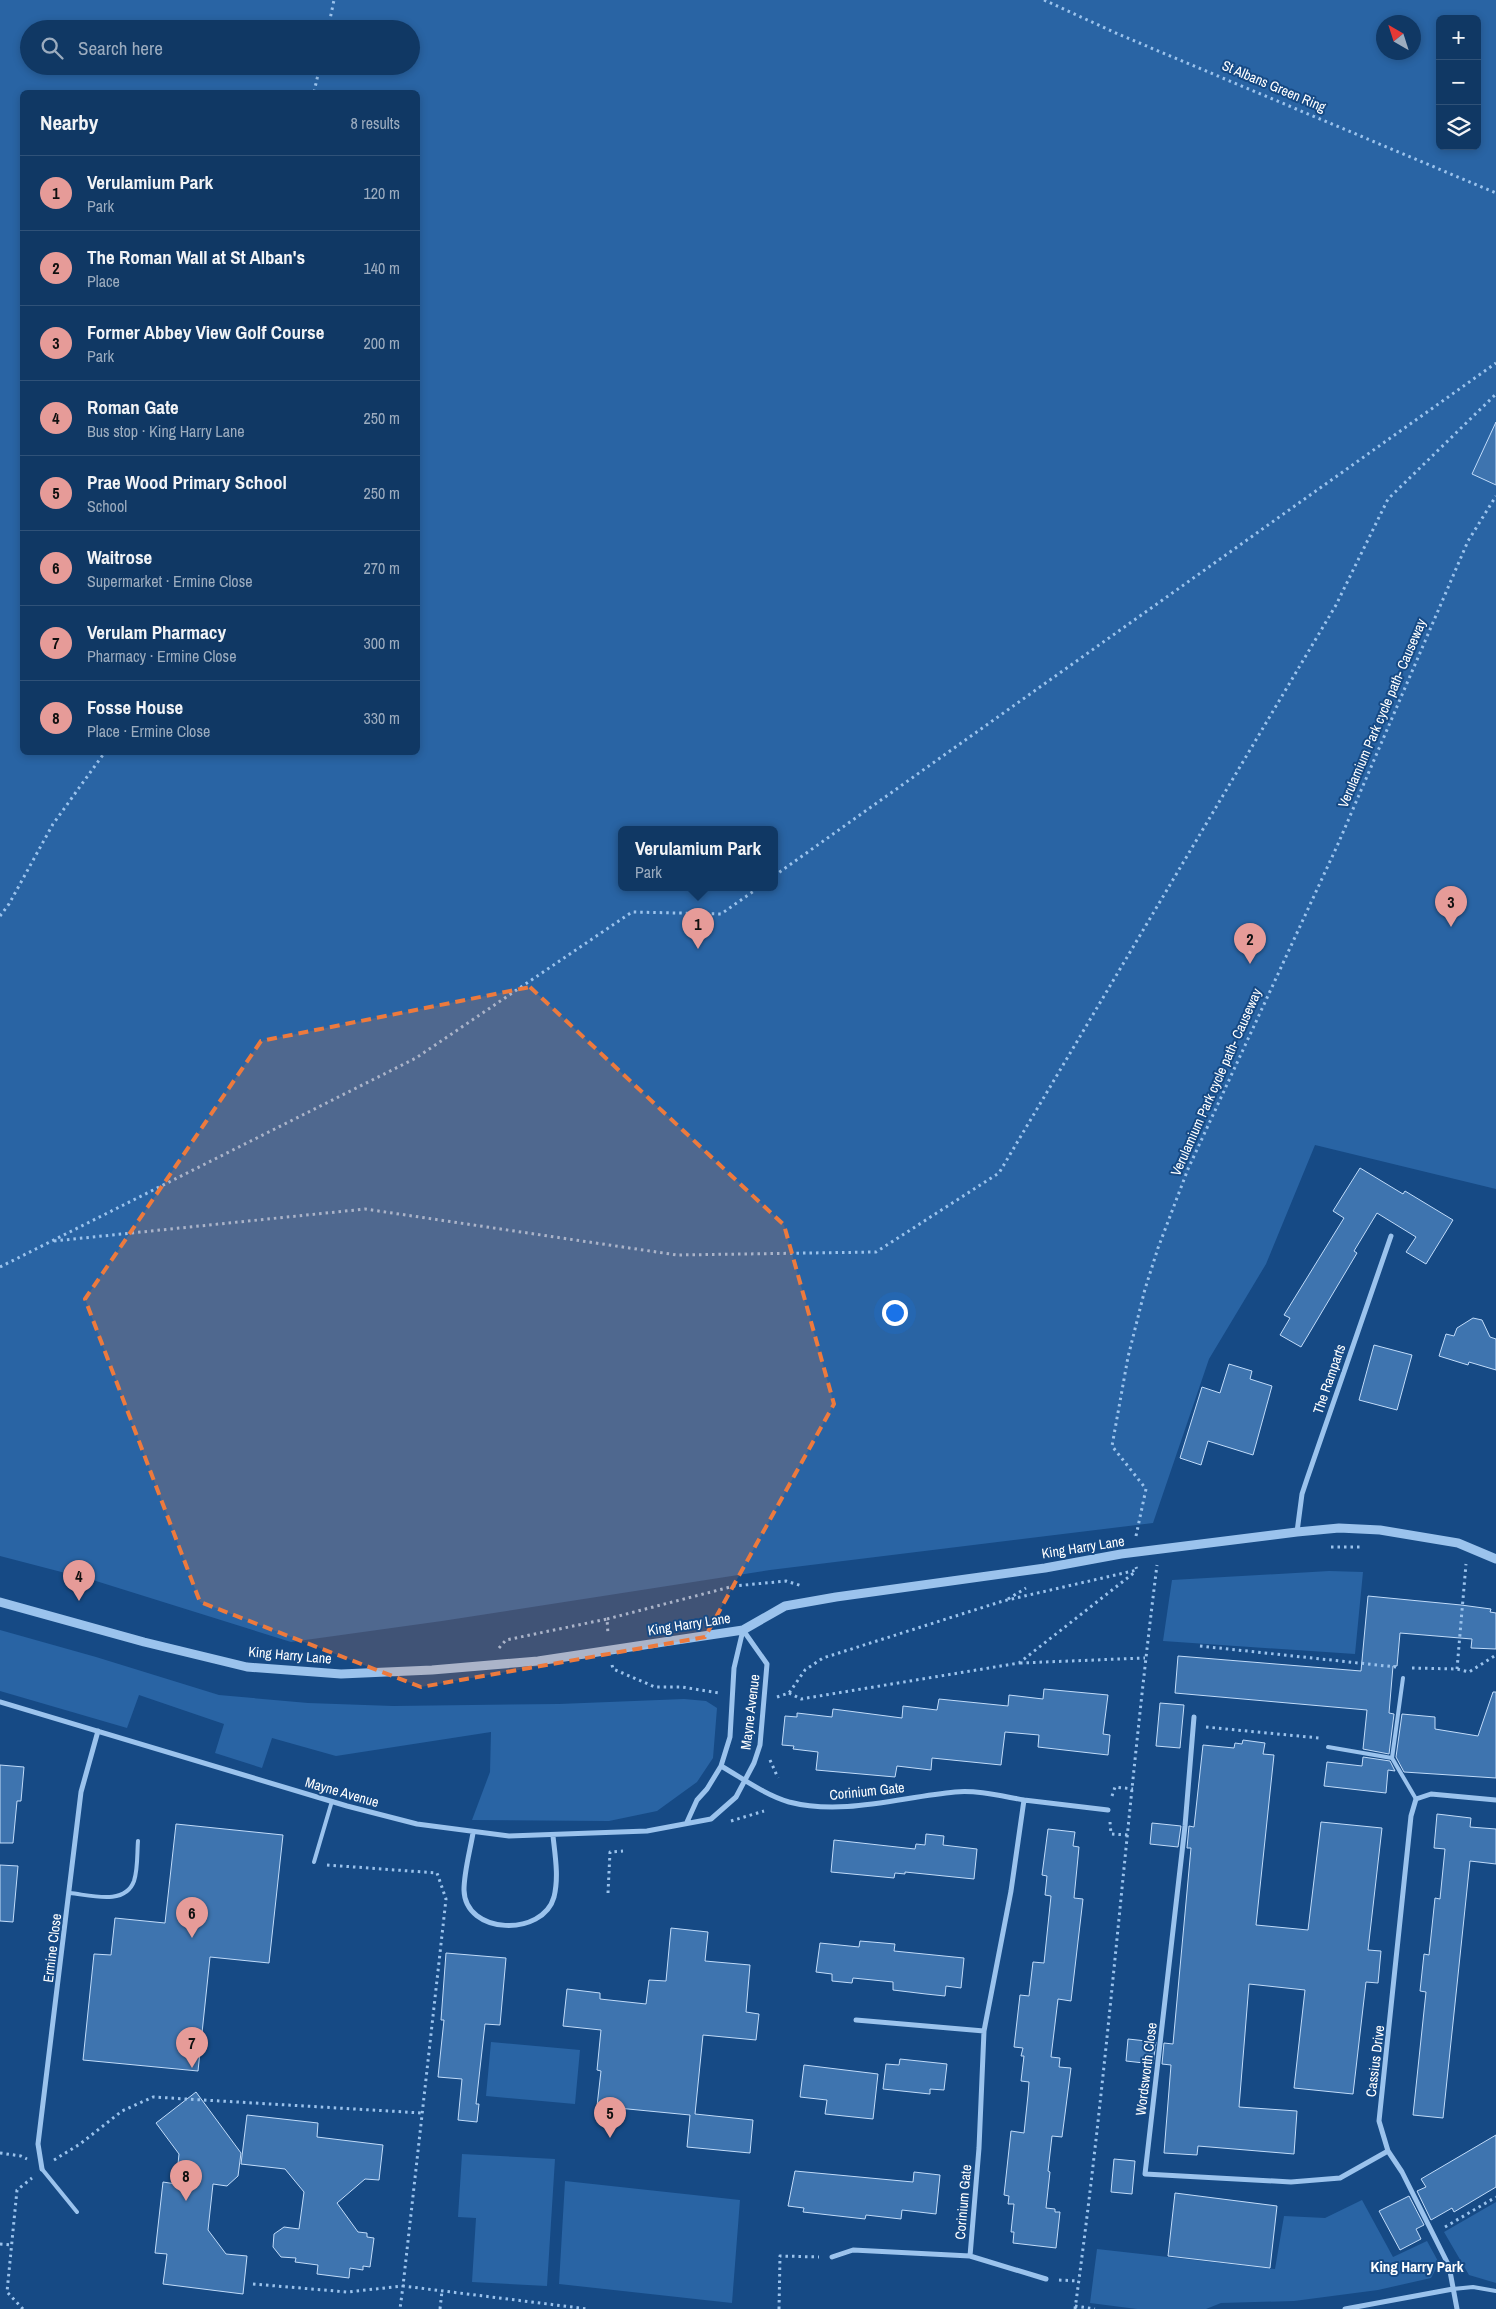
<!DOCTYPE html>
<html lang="en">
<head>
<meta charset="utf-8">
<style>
  :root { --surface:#103864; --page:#1e436d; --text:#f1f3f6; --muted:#9cacbf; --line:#305278; --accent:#e69b98 }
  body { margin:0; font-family:"Archivo Narrow",sans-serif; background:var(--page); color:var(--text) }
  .controls { position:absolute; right:15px; top:15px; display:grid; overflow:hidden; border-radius:8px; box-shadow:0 2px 8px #0003 }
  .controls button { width:45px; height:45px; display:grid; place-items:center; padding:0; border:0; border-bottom:1px solid var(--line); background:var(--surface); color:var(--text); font:25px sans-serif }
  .compass { position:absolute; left:1376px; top:15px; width:45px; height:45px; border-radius:50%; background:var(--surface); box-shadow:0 2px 8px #0003; rotate:321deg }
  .you { position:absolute; left:894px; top:1312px; width:18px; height:18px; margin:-12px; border:4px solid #fff; border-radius:50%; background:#1a73e8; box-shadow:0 0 0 8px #1a73e833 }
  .badge { display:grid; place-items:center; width:32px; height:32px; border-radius:50%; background:var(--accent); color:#111; font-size:16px; font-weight:700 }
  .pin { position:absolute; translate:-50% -41px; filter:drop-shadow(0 1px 2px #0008) }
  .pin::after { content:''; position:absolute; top:26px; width:18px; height:15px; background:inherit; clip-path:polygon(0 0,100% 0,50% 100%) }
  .popup { position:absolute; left:618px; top:826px; width:160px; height:65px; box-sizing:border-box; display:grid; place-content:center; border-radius:8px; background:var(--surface); filter:drop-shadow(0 1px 4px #0005); font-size:16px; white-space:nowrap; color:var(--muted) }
  .popup b { font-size:19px; color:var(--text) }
  .popup::after { content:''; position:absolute; left:50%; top:100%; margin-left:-10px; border:10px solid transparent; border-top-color:var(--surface) }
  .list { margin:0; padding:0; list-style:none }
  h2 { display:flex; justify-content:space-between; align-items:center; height:65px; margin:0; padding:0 20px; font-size:21px }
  h2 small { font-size:16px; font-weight:400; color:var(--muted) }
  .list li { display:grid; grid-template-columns:32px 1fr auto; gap:15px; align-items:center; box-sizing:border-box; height:75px; padding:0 20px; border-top:1px solid var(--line) }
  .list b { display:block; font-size:19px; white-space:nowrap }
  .list p { margin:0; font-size:16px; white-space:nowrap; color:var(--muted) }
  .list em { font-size:16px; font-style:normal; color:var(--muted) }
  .icon { flex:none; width:28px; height:28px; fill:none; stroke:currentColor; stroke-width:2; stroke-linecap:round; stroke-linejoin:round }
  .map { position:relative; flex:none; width:1496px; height:2309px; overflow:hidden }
  .search { position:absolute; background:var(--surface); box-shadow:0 2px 8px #0003; left:20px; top:20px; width:400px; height:55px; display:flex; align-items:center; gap:12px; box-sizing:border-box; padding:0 18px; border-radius:28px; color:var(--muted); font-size:19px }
  .panel { position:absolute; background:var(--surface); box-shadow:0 2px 8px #0003; left:20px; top:90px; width:400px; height:665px; border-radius:8px }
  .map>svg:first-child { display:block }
  .green { fill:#2964a4; fill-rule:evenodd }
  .building { fill:#3e74af; stroke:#c1dcfa }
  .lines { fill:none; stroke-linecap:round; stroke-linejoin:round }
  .path { stroke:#9bc3ed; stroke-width:3; stroke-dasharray:2.5 4; stroke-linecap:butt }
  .service { stroke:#9bc3ed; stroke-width:4 }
  .minor { stroke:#9bc3ed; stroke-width:5 }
  .tertiary { stroke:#9bc3ed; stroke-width:9 }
  .marked { fill:#ed7a3d; fill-opacity:0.2; stroke:#ed7a3d; stroke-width:4; stroke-dasharray:10 6; stroke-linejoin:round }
  .labels { text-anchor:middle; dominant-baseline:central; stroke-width:4; stroke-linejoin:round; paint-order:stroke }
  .street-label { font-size:14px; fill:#fff; stroke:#164a85 }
  .neighbourhood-label { font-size:15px; font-weight:bold; fill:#fff; stroke:#164a85 }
</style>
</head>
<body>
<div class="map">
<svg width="1496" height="2309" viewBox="0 0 1496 2309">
  <rect width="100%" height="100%" fill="#164a85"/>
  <!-- green -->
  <path class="green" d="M 0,0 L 1496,0 L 1496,1189 L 1315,1145 L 1266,1264 L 1209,1359 L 1153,1523 L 770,1570 L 442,1621 L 291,1642 L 96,1581 L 0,1556 ZM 1440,19 L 1477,19 L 1477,146 L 1440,146 ZM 1384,22 L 1414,22 L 1414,52 L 1384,52 ZM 29,29 L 411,29 L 411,66 L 29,66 ZM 22,92 L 418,92 L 418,752 L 22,752 ZM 622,830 L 774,830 L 774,888 L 622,888 Z
    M 1329,1571 L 1363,1572 L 1355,1654 L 1163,1641 L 1172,1580 Z
    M 0,1630 L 96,1657 L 219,1695 L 308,1703 L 393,1706 L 559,1704 L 684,1699 L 706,1701 L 717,1708 L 713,1758 L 697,1782 L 657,1811 L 609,1821 L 472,1820 L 490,1772 L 491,1732 L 336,1756 L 272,1738 L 262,1768 L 215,1753 L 224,1724 L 139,1695 L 127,1728 L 0,1691 Z
    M 491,2042 L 580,2050 L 575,2104 L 486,2096 Z
    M 462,2154 L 555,2159 L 547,2286 L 472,2282 L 476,2218 L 458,2217 Z
    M 565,2181 L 740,2200 L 732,2303 L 559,2284 Z
    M 1362,2200 L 1393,2257 L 1427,2241 L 1439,2263 L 1431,2278 L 1378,2290 L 1294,2301 L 1221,2303 L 1206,2309 L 1137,2309 L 1090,2303 L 1097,2249 L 1275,2269 L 1284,2216 L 1325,2218 Z
    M 1496,2202 L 1496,2283 L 1469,2275 L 1444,2232 Z"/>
  <!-- building -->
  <path class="building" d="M 1496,422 L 1496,485 L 1472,474 Z
    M 1360,1168 L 1403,1194 L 1405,1191 L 1453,1220 L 1426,1264 L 1406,1252 L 1416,1237 L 1377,1213 L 1354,1251 L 1357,1253 L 1301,1347 L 1280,1335 L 1290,1318 L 1284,1315 L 1344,1218 L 1333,1211 Z
    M 1473,1318 L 1482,1320 L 1490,1337 L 1496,1339 L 1496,1370 L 1469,1362 L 1468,1365 L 1439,1356 L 1446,1334 L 1454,1336 L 1457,1328 Z
    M 1374,1345 L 1412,1355 L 1397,1410 L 1359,1400 Z
    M 1229,1364 L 1252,1371 L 1250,1379 L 1272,1386 L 1253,1455 L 1208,1441 L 1201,1465 L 1180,1458 L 1202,1387 L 1220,1393 Z
    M 1368,1596 L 1461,1605 L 1491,1609 L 1490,1612 L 1496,1613 L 1496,1649 L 1471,1648 L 1472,1639 L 1400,1633 L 1397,1666 L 1393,1666 L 1389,1713 L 1394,1714 L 1389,1754 L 1363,1749 L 1367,1710 L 1175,1693 L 1178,1656 L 1361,1671 Z
    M 1044,1689 L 1108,1695 L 1103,1734 L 1110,1735 L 1108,1755 L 1038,1747 L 1039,1735 L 1005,1732 L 1001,1765 L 932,1758 L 931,1770 L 897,1766 L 895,1777 L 816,1770 L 818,1752 L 793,1749 L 794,1746 L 782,1745 L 785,1716 L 797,1717 L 797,1713 L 832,1717 L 833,1709 L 902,1718 L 903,1706 L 937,1710 L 939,1699 L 1008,1706 L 1009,1695 L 1043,1699 Z
    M 1493,1692 L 1496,1692 L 1496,1778 L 1404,1772 L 1396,1757 L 1402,1714 L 1435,1717 L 1435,1729 L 1478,1736 Z
    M 1160,1703 L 1184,1705 L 1180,1748 L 1156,1746 Z
    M 1243,1740 L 1265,1743 L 1263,1754 L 1274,1755 L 1256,1925 L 1308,1930 L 1321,1822 L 1382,1828 L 1368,1950 L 1381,1951 L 1378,1983 L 1366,1982 L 1353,2094 L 1294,2088 L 1305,1990 L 1249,1984 L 1239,2107 L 1297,2111 L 1294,2154 L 1198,2146 L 1197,2155 L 1164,2153 L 1171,2065 L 1162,2064 L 1164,2043 L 1173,2044 L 1191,1848 L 1187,1848 L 1189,1826 L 1194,1827 L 1203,1745 L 1234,1748 L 1235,1743 L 1242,1744 Z
    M 1363,1757 L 1390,1761 L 1395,1771 L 1388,1770 L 1386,1793 L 1324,1786 L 1327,1762 L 1362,1766 Z
    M 0,1765 L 24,1767 L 21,1801 L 17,1801 L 13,1843 L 0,1843 Z
    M 1437,1814 L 1471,1818 L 1470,1827 L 1496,1829 L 1496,1864 L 1470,1861 L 1443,2118 L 1413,2115 L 1426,1992 L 1420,1991 L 1424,1954 L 1429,1955 L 1435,1898 L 1440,1899 L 1445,1849 L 1434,1848 Z
    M 1152,1823 L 1181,1826 L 1178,1847 L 1150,1844 Z
    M 176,1824 L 283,1835 L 269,1963 L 210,1957 L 198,2071 L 83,2060 L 94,1954 L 111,1955 L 115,1918 L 165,1923 Z
    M 1048,1829 L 1075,1832 L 1073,1846 L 1079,1847 L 1074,1898 L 1083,1899 L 1071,2001 L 1058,1999 L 1051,2057 L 1060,2058 L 1059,2067 L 1071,2068 L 1062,2137 L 1052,2136 L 1048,2171 L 1050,2172 L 1046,2208 L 1055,2209 L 1055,2212 L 1060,2212 L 1056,2248 L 1013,2243 L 1014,2232 L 1011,2232 L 1014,2204 L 1008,2204 L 1009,2196 L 1004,2195 L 1011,2131 L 1024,2133 L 1028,2095 L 1029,2082 L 1021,2081 L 1024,2056 L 1021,2056 L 1023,2048 L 1014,2047 L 1020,1995 L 1029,1996 L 1033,1962 L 1044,1963 L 1051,1896 L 1045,1895 L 1047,1876 L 1042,1875 Z
    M 926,1834 L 944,1836 L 943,1845 L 977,1849 L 974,1879 L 905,1872 L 905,1874 L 895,1873 L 894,1878 L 831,1872 L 834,1840 L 915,1849 L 916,1844 L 925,1845 Z
    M 0,1865 L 18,1866 L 13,1922 L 0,1921 Z
    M 671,1928 L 708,1932 L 705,1961 L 750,1965 L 746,2012 L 759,2014 L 756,2040 L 703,2035 L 695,2114 L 753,2120 L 750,2153 L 687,2147 L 690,2115 L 597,2106 L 601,2071 L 597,2070 L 601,2030 L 563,2026 L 567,1989 L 600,1993 L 600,1999 L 646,2004 L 649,1980 L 666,1981 Z
    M 860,1941 L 895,1944 L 894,1951 L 964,1958 L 961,1988 L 946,1986 L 945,1996 L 926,1994 L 893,1990 L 893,1982 L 853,1978 L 852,1983 L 832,1981 L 832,1974 L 816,1972 L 820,1943 L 859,1947 Z
    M 446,1953 L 506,1958 L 500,2025 L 485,2024 L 476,2104 L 479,2104 L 477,2122 L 458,2120 L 462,2079 L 438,2077 L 444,2020 L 441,2020 Z
    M 1128,2039 L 1156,2042 L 1153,2064 L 1126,2061 Z
    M 900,2059 L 947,2064 L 944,2090 L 930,2089 L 930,2094 L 883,2089 L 886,2064 L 899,2065 Z
    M 804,2065 L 878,2074 L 873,2119 L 825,2114 L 827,2100 L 800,2097 Z
    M 196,2092 L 241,2153 L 238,2176 L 227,2186 L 213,2184 L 208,2230 L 226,2254 L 247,2256 L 243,2294 L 163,2284 L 167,2254 L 155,2253 L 163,2182 L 176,2184 L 179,2154 L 156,2123 Z
    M 247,2115 L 318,2123 L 317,2137 L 383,2145 L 379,2180 L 365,2179 L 337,2203 L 358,2232 L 367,2233 L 367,2237 L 374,2238 L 370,2267 L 363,2266 L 363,2270 L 350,2268 L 349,2278 L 317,2274 L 318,2265 L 295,2262 L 296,2258 L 281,2257 L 273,2247 L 274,2234 L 284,2227 L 299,2229 L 304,2192 L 285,2169 L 241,2164 Z
    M 1496,2135 L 1496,2187 L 1454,2212 L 1452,2208 L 1431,2220 L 1417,2191 L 1426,2187 L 1421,2179 Z
    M 1114,2159 L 1135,2161 L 1132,2194 L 1111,2192 Z
    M 795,2171 L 913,2182 L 914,2172 L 940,2175 L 936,2214 L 902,2210 L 901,2219 L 866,2215 L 865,2219 L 803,2212 L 804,2208 L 788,2206 Z
    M 1175,2193 L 1277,2206 L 1270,2268 L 1168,2256 Z
    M 1409,2196 L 1424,2225 L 1416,2229 L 1421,2239 L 1400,2250 L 1379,2211 Z"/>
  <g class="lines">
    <!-- path -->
    <path class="path" d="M 1044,0 L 1118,34 L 1496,193
      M 328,29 L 334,0
      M 314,92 L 320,66
      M 774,876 L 1496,363
      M 0,916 L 9,904 L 53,824 L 105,752
      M 54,1241 L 365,1209 L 677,1255 L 876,1252 L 999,1173 L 1336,605 L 1388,499 L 1496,394
      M 0,1267 L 416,1058 L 632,912 L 721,914 L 758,888
      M 1136,1536 L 1146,1489 L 1112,1446 L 1128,1357 L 1145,1289 L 1158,1248 L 1188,1169 L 1338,844 L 1468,541 L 1496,496
      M 1331,1547 L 1362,1547
      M 1008,1599 L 1026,1588
      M 607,1619 L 734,1586 L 786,1581 L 802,1586
      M 1200,1646 L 1396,1667
      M 499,1648 L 506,1640 L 607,1619 L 608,1634
      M 1020,1663 L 1145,1658
      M 612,1665 L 613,1669 L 655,1687 L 682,1687 L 719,1693
      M 1412,1668 L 1457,1669 L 1469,1672 L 1496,1655
      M 1457,1669 L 1466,1564
      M 789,1693 L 801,1699 L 1019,1663 L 1135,1572
      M 777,1697 L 789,1693 L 805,1670 L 823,1658 L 1003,1601 L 1137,1570 L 1136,1567
      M 1206,1727 L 1319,1738
      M 770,1760 L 778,1778
      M 1112,1796 L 1115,1787 L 1133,1789
      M 731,1821 L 764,1811
      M 1110,1822 L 1111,1834 L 1128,1835
      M 327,1865 L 437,1873 L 446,1899 L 403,2286 L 588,2309
      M 608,1893 L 610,1852 L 623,1851
      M 0,2153 L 21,2156 L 27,2159
      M 54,2160 L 80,2144 L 122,2111 L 153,2097 L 422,2113
      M 1445,2227 L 1496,2197
      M 0,2244 L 13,2245
      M 1059,2280 L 1078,2281
      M 253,2284 L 347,2292 L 403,2286 L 400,2309
      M 1075,2306 L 1095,2309
      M 23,2309 L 7,2292 L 17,2190 L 32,2178
      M 440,2309 L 442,2291
      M 779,2309 L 780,2256 L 819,2257
      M 1075,2309 C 1109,2062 1126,1813 1157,1565"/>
    <!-- service -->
    <path class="service" d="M 1403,1678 L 1392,1758 L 1416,1799
      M 1328,1747 L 1392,1758
      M 314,1862 L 332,1801
      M 70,1893 C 90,1895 125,1906 134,1881 C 138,1869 137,1853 138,1841
      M 42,2169 L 77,2212
      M 1453,2289 L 1473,2287 L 1496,2291"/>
    <!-- minor -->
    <path class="minor" d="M 1297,1532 L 1302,1494 L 1307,1479 L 1391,1236
      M 0,1702 L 347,1806 L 417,1824 L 509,1836 L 647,1831 L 711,1819 L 736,1797 L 754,1763 L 760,1745 L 767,1664 L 743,1630
      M 1194,1717 L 1185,1826 L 1145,2174 L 1291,2182 L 1340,2178 L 1388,2151
      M 721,1766 C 742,1778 765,1795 789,1802 C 843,1816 901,1797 955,1792 C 978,1790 1001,1796 1024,1800 L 1011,1891 L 984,2031 L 979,2148 L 970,2256 L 1046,2279
      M 1024,1800 L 1108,1810
      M 687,1822 L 697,1800 L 707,1789 L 721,1766 L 730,1737 L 734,1668 L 743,1630
      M 473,1833 C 470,1851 464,1872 464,1890 C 465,1935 543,1937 554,1897 C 559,1877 555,1855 553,1836
      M 856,2020 L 984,2031
      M 42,2169 L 38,2144 L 81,1792 L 98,1731
      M 832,2257 L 853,2250 L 970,2256
      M 1345,2309 L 1453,2289
      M 1457,2309 L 1449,2266 L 1402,2172 L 1388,2151 L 1379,2121 L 1411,1816 L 1416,1799 L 1431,1794 L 1496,1800"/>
    <!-- tertiary -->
    <path class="tertiary" d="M 0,1602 L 144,1642 L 247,1667 L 341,1674 L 432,1670 L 538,1661 L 743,1630 L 785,1606 L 836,1597 L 1045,1568 L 1121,1554 L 1297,1532 L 1339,1528 L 1380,1530 L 1458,1543 L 1496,1559"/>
  </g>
  <!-- marked area -->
  <path class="marked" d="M 530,987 L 784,1225 L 834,1404 L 705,1637 L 421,1687 L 200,1602 L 85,1299 L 261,1041 Z"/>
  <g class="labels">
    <!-- street labels -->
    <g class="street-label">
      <text transform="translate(1274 86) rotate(23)">St Albans Green Ring</text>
      <text transform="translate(1382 713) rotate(-67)">Verulamium Park cycle path- Causeway</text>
      <text transform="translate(1216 1082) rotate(-66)">Verulamium Park cycle path- Causeway</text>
      <text transform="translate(1329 1379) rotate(-71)">The Ramparts</text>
      <text transform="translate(1083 1547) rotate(-9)">King Harry Lane</text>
      <text transform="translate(689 1624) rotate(-9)">King Harry Lane</text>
      <text transform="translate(290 1655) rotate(5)">King Harry Lane</text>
      <text transform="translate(750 1712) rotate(-83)">Mayne Avenue</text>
      <text transform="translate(867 1791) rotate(-6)">Corinium Gate</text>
      <text transform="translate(342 1792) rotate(16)">Mayne Avenue</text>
      <text transform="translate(52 1948) rotate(-83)">Ermine Close</text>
      <text transform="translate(1375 2061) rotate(-83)">Cassius Drive</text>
      <text transform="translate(1146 2069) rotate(-83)">Wordsworth Close</text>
      <text transform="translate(963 2202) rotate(-85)">Corinium Gate</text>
    </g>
    <!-- neighbourhood labels -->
    <g class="neighbourhood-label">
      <text x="1417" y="2266">King Harry Park</text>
    </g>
  </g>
</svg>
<div class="controls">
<button>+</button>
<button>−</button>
<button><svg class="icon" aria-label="layers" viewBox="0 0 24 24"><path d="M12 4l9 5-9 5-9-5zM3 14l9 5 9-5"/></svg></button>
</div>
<svg class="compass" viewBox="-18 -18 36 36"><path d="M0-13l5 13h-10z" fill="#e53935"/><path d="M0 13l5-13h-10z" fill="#9cacbf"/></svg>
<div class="you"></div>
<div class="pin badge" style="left:698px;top:949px">1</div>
<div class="popup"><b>Verulamium Park</b>Park</div>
<div class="pin badge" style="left:1250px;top:964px">2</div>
<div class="pin badge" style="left:1451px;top:927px">3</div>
<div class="pin badge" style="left:79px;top:1601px">4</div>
<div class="pin badge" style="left:610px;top:2138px">5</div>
<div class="pin badge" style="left:192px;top:1938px">6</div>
<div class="pin badge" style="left:192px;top:2068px">7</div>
<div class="pin badge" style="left:186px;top:2201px">8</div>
<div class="search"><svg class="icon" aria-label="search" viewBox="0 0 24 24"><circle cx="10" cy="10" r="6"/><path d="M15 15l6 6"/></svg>Search here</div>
<section class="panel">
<h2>Nearby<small>8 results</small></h2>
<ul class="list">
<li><span class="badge">1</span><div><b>Verulamium Park</b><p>Park</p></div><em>120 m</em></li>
<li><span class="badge">2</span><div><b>The Roman Wall at St Alban's</b><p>Place</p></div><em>140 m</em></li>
<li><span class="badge">3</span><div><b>Former Abbey View Golf Course</b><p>Park</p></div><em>200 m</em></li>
<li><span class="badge">4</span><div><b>Roman Gate</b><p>Bus stop · King Harry Lane</p></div><em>250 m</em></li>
<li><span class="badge">5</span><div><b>Prae Wood Primary School</b><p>School</p></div><em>250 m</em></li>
<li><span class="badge">6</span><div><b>Waitrose</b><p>Supermarket · Ermine Close</p></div><em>270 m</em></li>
<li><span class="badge">7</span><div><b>Verulam Pharmacy</b><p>Pharmacy · Ermine Close</p></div><em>300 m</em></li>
<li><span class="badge">8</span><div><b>Fosse House</b><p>Place · Ermine Close</p></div><em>330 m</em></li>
</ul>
</section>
</div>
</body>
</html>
